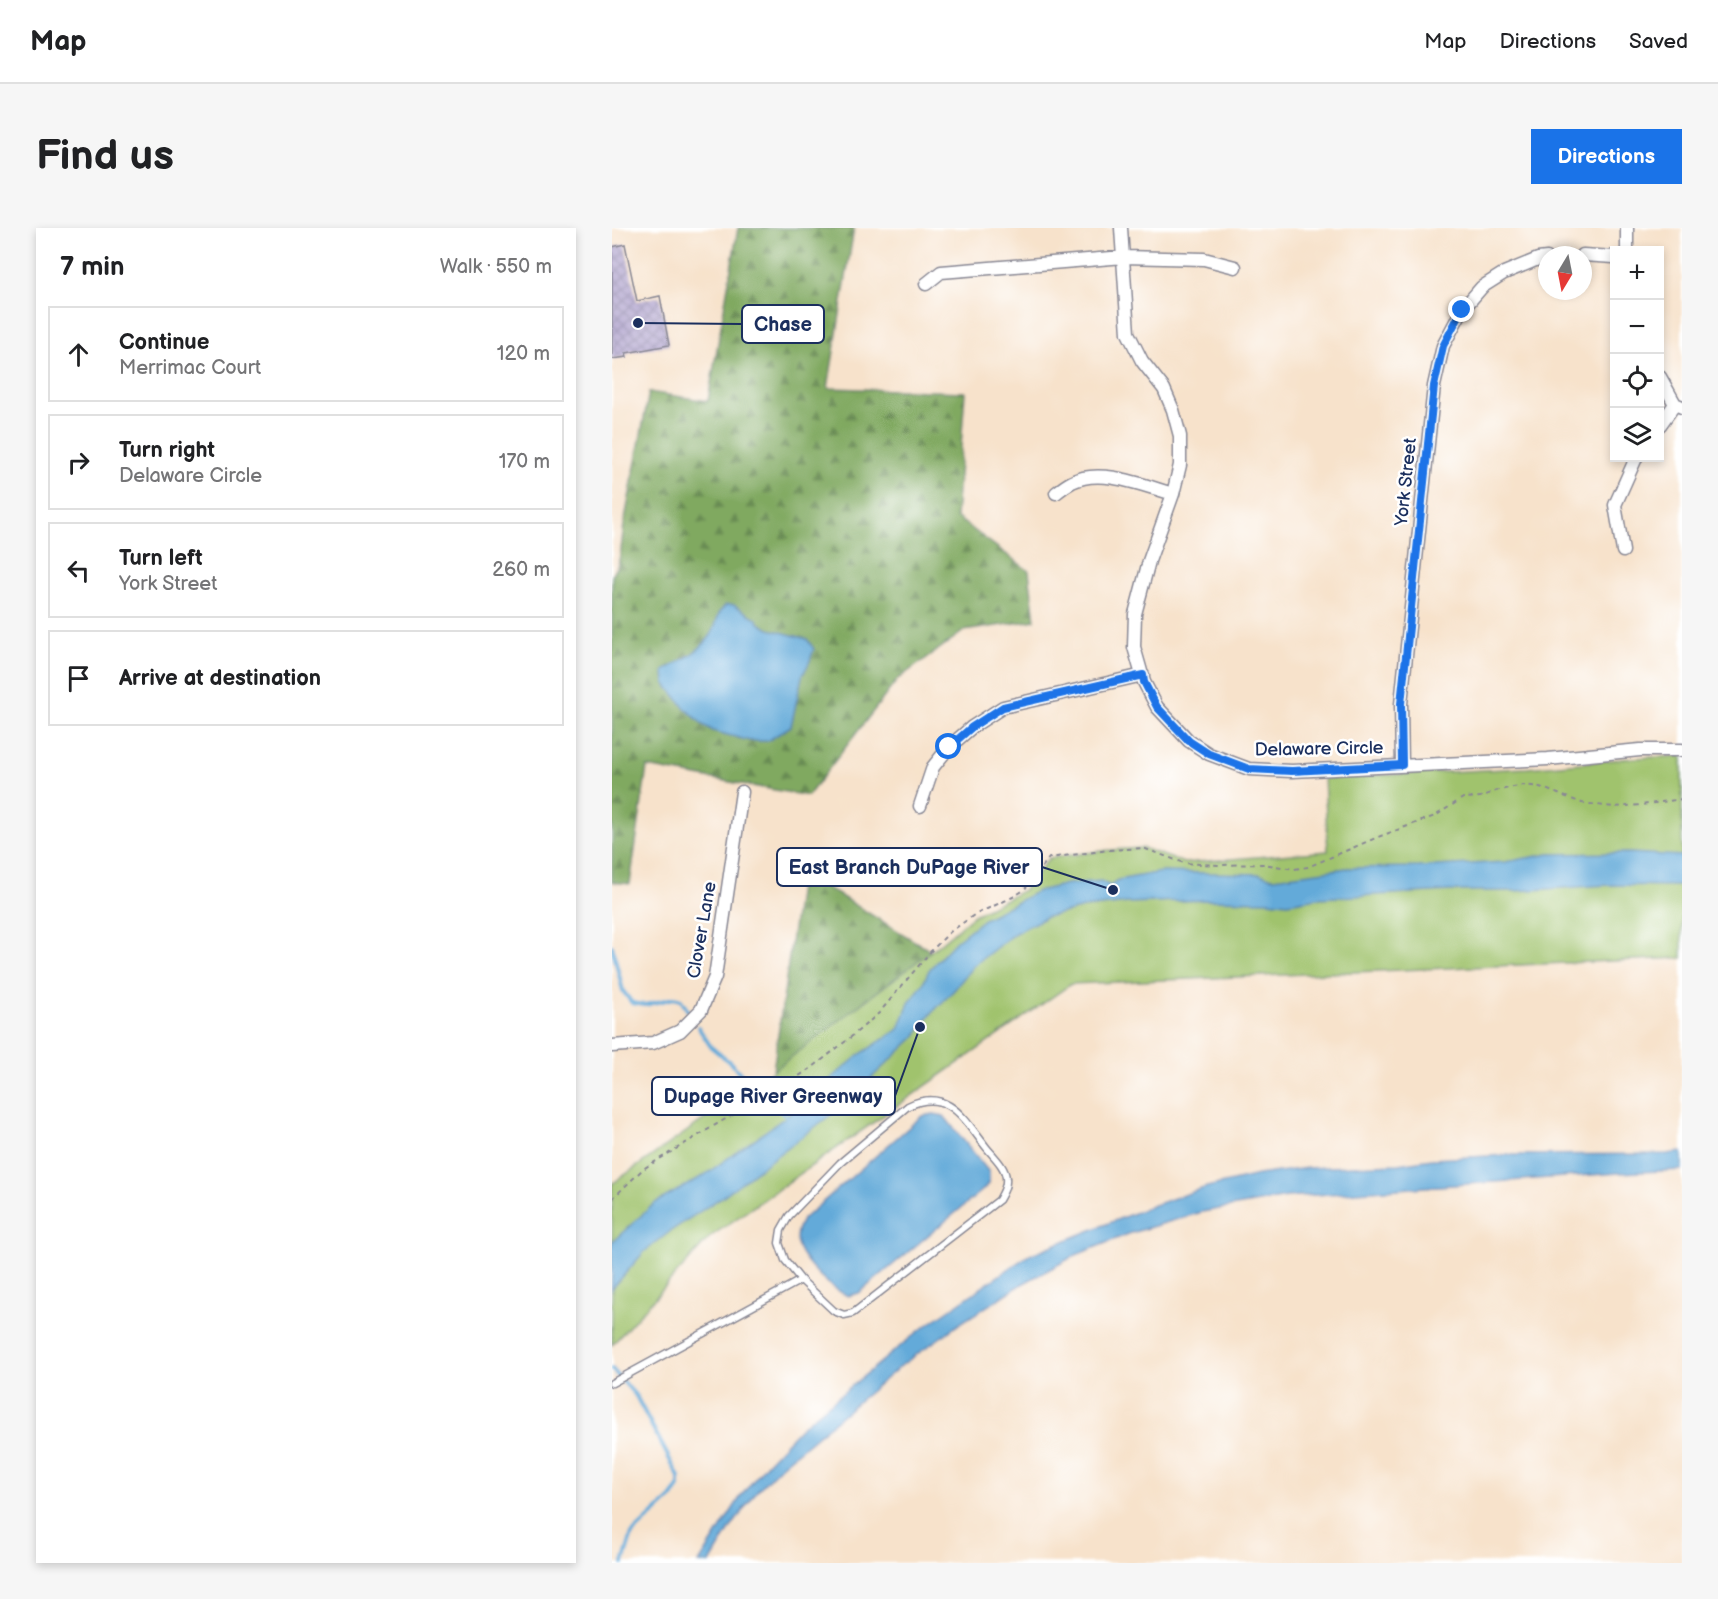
<!DOCTYPE html>
<html lang="en">
<head>
<meta charset="utf-8">
<style>
  :root { --surface:#fff; --page:#f6f6f6; --text:#202124; --muted:#757577; --line:#e0e0e0; --accent:#1a73e8 }
  body { margin:0; font-family:"Balsamiq Sans",sans-serif; background:var(--page); color:var(--text) }
  .controls { position:absolute; right:18px; top:18px; display:grid; overflow:hidden; border-radius:0px; box-shadow:0 3px 9px #0003 }
  .controls button { width:54px; height:54px; display:grid; place-items:center; padding:0; border:0; border-bottom:2px solid var(--line); background:var(--surface); color:var(--text); font:30px sans-serif }
  .compass { position:absolute; left:926px; top:18px; width:54px; height:54px; border-radius:50%; background:var(--surface); box-shadow:0 3px 9px #0003; rotate:190deg }
  .stop { position:absolute; width:18px; height:18px; margin:-14px; border:4px solid #1a73e8; border-radius:50%; background:#fff }
  .stop.end { background:#1a73e8; border-color:#fff; box-shadow:0 2px 6px #0008 }
  .list { margin:0; padding:0; list-style:none }
  h2 { display:flex; justify-content:space-between; align-items:center; height:78px; margin:0; padding:0 24px; font-size:26px }
  h2 small { font-size:20px; font-weight:400; color:var(--muted) }
  .list li { display:grid; grid-template-columns:39px 1fr auto; gap:18px; align-items:center; box-sizing:border-box; height:96px; margin:0 12px 12px; padding:0 12px; border:2px solid var(--line); border-radius:0px }
  .list b { display:block; font-size:22px; white-space:nowrap }
  .list p { margin:0; font-size:20px; white-space:nowrap; color:var(--muted) }
  .list em { font-size:20px; font-style:normal; color:var(--muted) }
  .icon { flex:none; width:33px; height:33px; fill:none; stroke:currentColor; stroke-width:2; stroke-linecap:round; stroke-linejoin:round }
  .map { position:relative; flex:none; width:1070px; height:1335px; overflow:hidden; border-radius:0px }
  header { display:flex; align-items:center; gap:36px; box-sizing:border-box; height:84px; padding:0 30px; background:var(--surface); border-bottom:2px solid var(--line) }
  header strong { font-size:28px }
  nav { display:flex; gap:33px; margin-inline-start:auto; font-size:21px }
  .intro { display:flex; align-items:center; justify-content:space-between; box-sizing:border-box; height:144px; padding:0 36px }
  h1 { margin:0; font-size:42px }
  .button { padding:15px 27px; border-radius:0px; background:var(--accent); color:#fff; font-size:21px; font-weight:700 }
  main { display:flex; gap:36px; padding:0 36px }
  aside { flex:1; background:var(--surface); border-radius:0px; box-shadow:0 3px 9px #0003 }
  .map>svg:first-child { display:block }
  .forest { fill:url(#forest-firs); stroke:#4e6c5f; stroke-width:1.5 }
  .park { fill:#a0c36d; stroke:#5e7966; stroke-width:1.5 }
  .water { fill:#63aad9; stroke:#3f6c9c; stroke-width:1.5 }
  .lines { fill:none; stroke-linecap:round; stroke-linejoin:round }
  .stream { stroke:#63aad9; stroke-width:4 }
  .building { fill:url(#building-cross-hatch) }
  .lane-casing { stroke:#898894; stroke-width:9 }
  .street-casing { stroke:#898894; stroke-width:15 }
  .path { stroke:#898894; stroke-width:2; stroke-dasharray:4.5 4.5; stroke-linecap:butt }
  .lane { stroke:#fff; stroke-width:6 }
  .street { stroke:#fff; stroke-width:12 }
  .route { stroke:#1a73e8; stroke-width:8 }
  .labels { text-anchor:middle; dominant-baseline:central; stroke-width:5; stroke-linejoin:round; paint-order:stroke }
  .street-label { font-size:18px; fill:#1b2f5e; stroke:#fff }
  .leader { fill:none; stroke:#1b2f5e; stroke-width:2 }
  .callout-dot { fill:#1b2f5e; stroke:#fff; stroke-width:2 }
  .callout { fill:#fff; stroke:#1b2f5e; stroke-width:2 }
  .callout-label { font-size:20px; text-anchor:middle; font-weight:bold; fill:#1b2f5e }
</style>
</head>
<body>
<header>
<strong>Map</strong>
<nav><a>Map</a><a>Directions</a><a>Saved</a></nav>
</header>
<div class="intro"><h1>Find us</h1><a class="button">Directions</a></div>
<main>
<aside>
<h2>7 min<small>Walk · 550 m</small></h2>
<ul class="list">
<li><svg class="icon" aria-label="ahead" viewBox="0 0 24 24"><path d="M12 20V5M6 11l6-6 6 6"/></svg><div><b>Continue</b><p>Merrimac Court</p></div><em>120 m</em></li>
<li><svg class="icon" aria-label="right" viewBox="0 0 24 24"><path d="M7 20v-9h11M14 6l5 5-5 5"/></svg><div><b>Turn right</b><p>Delaware Circle</p></div><em>170 m</em></li>
<li><svg class="icon" aria-label="left" viewBox="0 0 24 24"><path d="M17 20v-9H6M10 6l-5 5 5 5"/></svg><div><b>Turn left</b><p>York Street</p></div><em>260 m</em></li>
<li><svg class="icon" aria-label="arrive" viewBox="0 0 24 24"><path d="M6 21V4h12l-3 4 3 4H6"/></svg><div><b>Arrive at destination</b></div></li>
</ul>
</aside>
<div class="map">
<svg width="1070" height="1335" viewBox="0 0 1070 1335">
  <defs>
    <pattern id="forest-firs" width="22" height="20" patternUnits="userSpaceOnUse" patternTransform="scale(1.5)"><rect width="22" height="20" fill="#80a960"/><path d="M5 1l3.5 6h-7zM16 11l3.5 6h-7z" fill="#688a52"/></pattern>
    <pattern id="building-cross-hatch" width="8" height="8" patternUnits="userSpaceOnUse" patternTransform="scale(1.5)"><rect width="8" height="8" fill="#b1a4ce"/><path d="M0 0l8 8M0 8l8-8" fill="none" stroke="#8f86aa"/></pattern>
  </defs>
  <rect width="100%" height="100%" fill="#fff"/>
  <filter id="ink" filterUnits="userSpaceOnUse"><feTurbulence type="fractalNoise" baseFrequency=".0167" numOctaves="2"/><feDisplacementMap in="SourceGraphic" scale="12" xChannelSelector="R" yChannelSelector="G"/><feConvolveMatrix kernelMatrix="1 2 1 2 8 2 1 2 1" color-interpolation-filters="sRGB"/></filter>
  <filter id="wash" filterUnits="userSpaceOnUse"><feTurbulence type="fractalNoise" baseFrequency=".008" numOctaves="4" result="noise"/><feDisplacementMap in="SourceGraphic" scale="24" xChannelSelector="R" yChannelSelector="G"/><feGaussianBlur stdDeviation="1.35" result="paint"/><feColorMatrix in="noise" values="0 0 0 0 0 0 0 0 0 0 0 0 0 0 0 0 0 1.4 0 .05"/><feComposite in="paint" operator="in"/></filter>
  <g filter="url(#wash)">
    <rect width="100%" height="100%" fill="#f7e2cb"/>
    <!-- forest -->
    <path class="forest" d="M 126,0 L 242,0 L 216,160 L 353,164 L 344,289 L 417,343 L 423,392 L 352,403 L 286,451 L 196,568 L 35,539 L 18,656 L 0,654 L 0,348 C 11,332 9,310 13,291 C 21,248 29,206 37,164 L 96,173 Z
      M 189,644 L 319,723 L 161,843 Z"/>
    <!-- park -->
    <path class="park" d="M 1070,528 L 1070,730 L 459,756 L 98,1009 L 0,1117 L 0,956 L 161,843 L 319,723 L 362,687 L 412,662 L 437,630 L 497,622 L 531,620 L 572,635 L 716,623 L 712,550 L 915,540 L 1021,530 Z"/>
    <!-- water -->
    <path class="water" d="M 114,377 L 122,377 L 144,390 L 147,395 L 157,401 L 195,411 L 202,421 L 197,435 L 190,448 L 179,498 L 156,513 L 138,513 L 101,503 L 91,497 L 73,480 L 53,455 L 52,443 C 68,433 89,423 99,407 C 106,396 103,386 114,377 Z
      M 1018,625 L 1070,628 L 1070,658 L 996,657 L 903,663 L 839,663 L 705,670 L 676,675 L 656,673 L 594,672 L 516,675 L 472,680 L 434,689 L 403,705 L 361,738 L 343,761 L 317,788 L 303,809 L 224,883 L 110,969 L 60,1002 L 32,1024 L 0,1061 L 0,1014 L 43,975 L 91,948 L 175,888 L 247,827 L 287,801 L 297,775 L 311,756 L 317,742 L 344,713 L 372,691 L 426,663 L 455,656 L 489,653 L 498,658 L 506,652 L 549,644 L 648,646 L 662,650 L 735,640 L 807,639 L 893,634 L 937,626 Z
      M 322,886 L 332,888 L 377,944 L 377,954 L 372,961 L 247,1065 L 236,1068 C 218,1060 194,1037 186,1019 C 182,1009 185,1000 190,992 L 310,888 Z
      M 1070,924 L 1070,942 L 1007,945 L 675,969 L 590,984 L 519,1005 L 464,1027 L 410,1056 L 350,1094 L 290,1137 L 169,1238 L 144,1264 L 118,1301 L 98,1335 L 87,1335 L 129,1268 L 155,1235 L 188,1200 L 308,1102 L 417,1027 L 542,977 L 595,959 L 646,947 L 695,940 L 786,936 L 820,931 L 896,927 L 1055,926 Z"/>
    <g class="lines">
      <!-- stream -->
      <path class="stream" d="M 0,718 L 11,763 L 20,775 L 33,777 L 62,770 L 69,772 L 76,783
        M 86,799 L 99,819 L 120,836 L 143,862
        M 158,873 L 178,891
        M 0,1141 L 24,1168 L 67,1249 L 67,1259 L 59,1270 L 20,1306 L 11,1335"/>
    </g>
    <g id="blocks">
      <!-- building -->
      <path class="building" d="M 13,16 L 25,73 L 48,68 L 57,117 L 14,125 L 15,129 L 0,131 L 0,19 Z"/>
    </g>
  </g>
  <g filter="url(#ink)">
    <use href="#blocks" fill-opacity="0" stroke="#898894" stroke-width="1.5"/>
    <g class="lines">
      <!-- lane casing -->
      <g class="lane-casing">
        <path id="lane" d="M 0,1155 L 189,1052 L 222,1083 L 232,1087 L 241,1085 L 387,972 C 391,965 395,958 394,950 C 393,938 381,928 374,919 C 352,891 336,859 296,878 L 228,935 L 177,988 L 169,1002 L 167,1015 L 173,1032 L 189,1052"/>
      </g>
      <!-- street casing -->
      <g class="street-casing">
        <path id="street" d="M 509,0 L 516,105 L 530,133 L 552,161 L 561,182 L 568,208 L 568,237 L 561,266 L 537,333 L 523,386 L 522,419 L 532,454 L 545,479 L 577,513 L 597,526 L 637,541 L 680,543 L 936,531 L 1028,522 L 1070,522
          M 1015,22 L 1015,0
          M 971,27 L 1002,29
          M 314,56 L 329,44 L 512,29 L 592,31 L 623,39
          M 1048,149 L 1063,176 L 1070,179
          M 1048,197 L 1063,176
          M 444,265 C 449,261 454,257 460,254 C 488,239 533,258 561,266
          M 1011,323 L 1003,277 L 1024,230
          M 790,537 L 789,476 L 822,158 L 831,118 L 850,82 L 870,59 L 892,45 L 926,31 L 935,30
          M 308,578 L 321,539 L 337,519 L 360,499 L 391,479 L 531,447
          M 0,818 L 41,815 L 68,803 L 89,782 L 103,749 L 130,564"/>
      </g>
      <!-- path -->
      <path class="path" d="M 0,971 L 31,941 L 110,893 L 162,864 L 201,839 L 239,809 L 267,785 L 319,723 L 338,704 L 362,687 L 401,669 L 412,662 L 437,630 L 497,622 L 531,620 L 572,635 L 607,637 L 652,636 L 682,641 L 696,639 L 766,609 L 823,588 L 851,570 L 868,569 L 887,562 L 911,557 L 928,559 L 970,575 L 1001,579 L 1029,577 L 1070,571"/>
      <!-- lane -->
      <use href="#lane" class="lane"/>
      <!-- street -->
      <use href="#street" class="street"/>
    </g>
  </g>
  <g class="lines" filter="url(#ink)">
    <!-- route -->
    <path class="route" d="M 337,519 L 360,499 L 391,479 L 531,447 L 532,454 L 545,479 L 577,513 L 597,526 L 637,541 L 680,543 L 790,537 L 789,476 L 822,158 L 831,118 L 850,82"/>
  </g>
  <g class="labels">
    <!-- street labels -->
    <g class="street-label">
      <text transform="translate(794 254) rotate(-84)">York Street</text>
      <text transform="translate(707 521) rotate(-1)">Delaware Circle</text>
      <text transform="translate(90 702) rotate(-80)">Clover Lane</text>
    </g>
  </g>
  <!-- callouts -->
  <path class="leader" d="M26 95L130 96M501 662L430 639M308 799L283 868"/>
  <g class="callout-dot">
    <circle cx="26" cy="95" r="6"/>
    <circle cx="501" cy="662" r="6"/>
    <circle cx="308" cy="799" r="6"/>
  </g>
  <g class="callout">
    <rect x="130" y="77" width="82" height="38" rx="6"/>
    <rect x="165" y="620" width="265" height="38" rx="6"/>
    <rect x="40" y="849" width="243" height="38" rx="6"/>
  </g>
  <g class="callout-label">
    <text x="171" y="103">Chase</text>
    <text x="297" y="646">East Branch DuPage River</text>
    <text x="161" y="875">Dupage River Greenway</text>
  </g>
</svg>
<div class="controls">
<button>+</button>
<button>−</button>
<button><svg class="icon" aria-label="locate" viewBox="0 0 24 24"><circle cx="12" cy="12" r="6"/><path d="M12 2v4M12 18v4M2 12h4M18 12h4"/></svg></button>
<button><svg class="icon" aria-label="layers" viewBox="0 0 24 24"><path d="M12 4l9 5-9 5-9-5zM3 14l9 5 9-5"/></svg></button>
</div>
<svg class="compass" viewBox="-18 -18 36 36"><path d="M0-13l5 13h-10z" fill="#e53935"/><path d="M0 13l5-13h-10z" fill="#757577"/></svg>
<div class="stop" style="left:337px;top:519px"></div>
<div class="stop end" style="left:850px;top:82px"></div>
</div>
</main>
</body>
</html>
